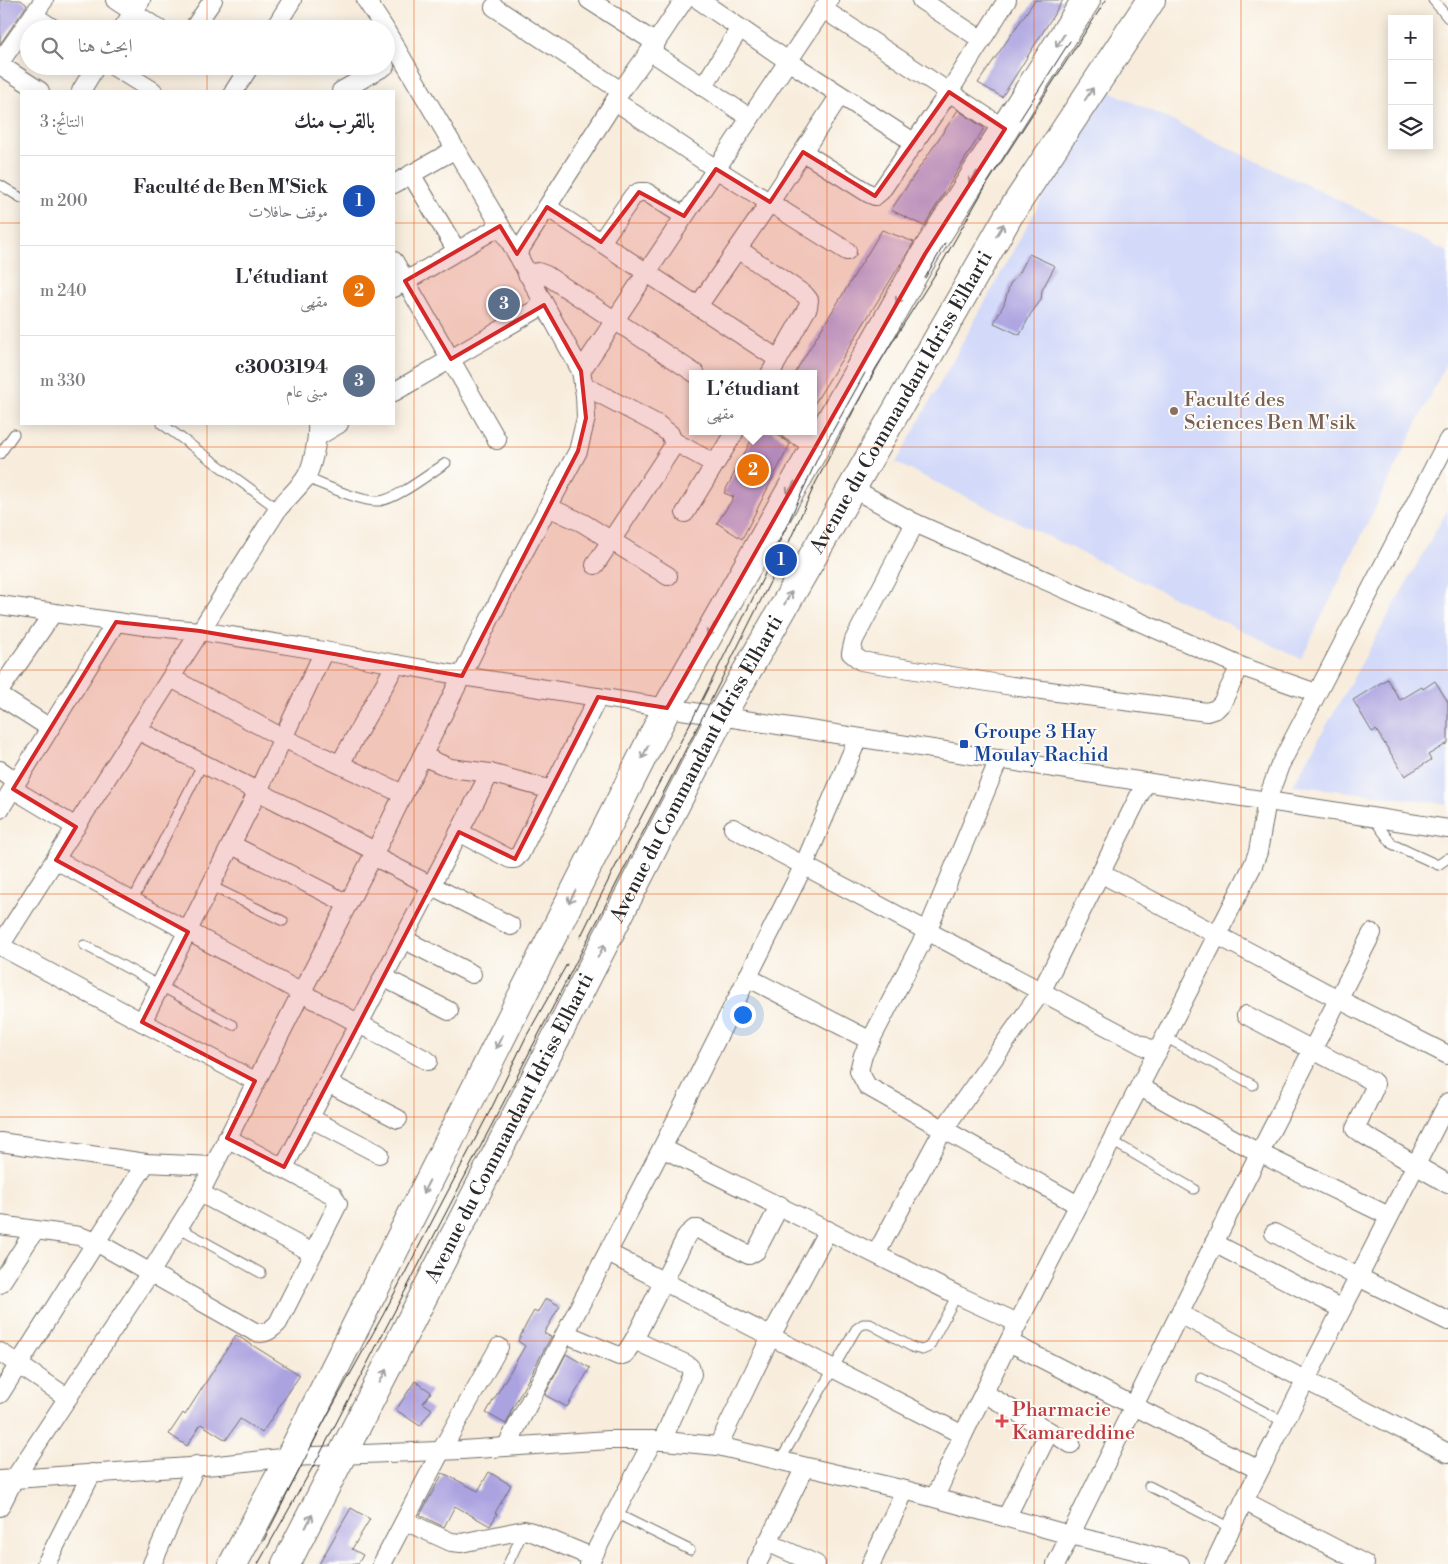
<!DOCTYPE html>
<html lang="ar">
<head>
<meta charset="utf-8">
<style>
	:root { --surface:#fff; --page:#f2f2f3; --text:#2b2b33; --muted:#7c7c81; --line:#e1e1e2; --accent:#7c3aed }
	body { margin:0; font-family:"Libre Bodoni",Amiri,serif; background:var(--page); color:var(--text); direction:rtl }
	.controls { position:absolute; right:15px; top:15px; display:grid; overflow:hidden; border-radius:0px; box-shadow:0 2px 12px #0003 }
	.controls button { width:45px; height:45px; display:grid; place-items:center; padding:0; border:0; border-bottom:1px solid var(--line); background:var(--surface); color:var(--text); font:25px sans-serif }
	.you { position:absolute; left:742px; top:1014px; width:18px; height:18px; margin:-12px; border:4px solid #fff; border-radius:50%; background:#1a73e8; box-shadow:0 0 0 8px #1a73e833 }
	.badge { display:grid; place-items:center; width:32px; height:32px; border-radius:50%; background:var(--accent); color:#fff; font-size:16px; font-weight:700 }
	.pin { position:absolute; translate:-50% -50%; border:2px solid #fff; box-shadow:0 1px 5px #0006 }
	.popup { position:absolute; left:689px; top:370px; width:128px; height:65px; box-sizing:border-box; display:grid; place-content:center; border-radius:0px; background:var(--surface); filter:drop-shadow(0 1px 4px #0005); font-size:16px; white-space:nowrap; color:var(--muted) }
	.popup b { font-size:19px; color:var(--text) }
	.popup::after { content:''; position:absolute; left:50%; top:100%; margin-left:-10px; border:10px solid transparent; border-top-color:var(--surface) }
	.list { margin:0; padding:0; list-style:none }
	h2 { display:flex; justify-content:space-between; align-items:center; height:65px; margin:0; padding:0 20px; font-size:21px }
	h2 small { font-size:16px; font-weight:400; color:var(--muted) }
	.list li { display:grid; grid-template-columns:32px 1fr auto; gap:15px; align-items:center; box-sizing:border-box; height:90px; padding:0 20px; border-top:1px solid var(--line) }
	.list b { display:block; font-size:19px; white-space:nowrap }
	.list p { margin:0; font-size:16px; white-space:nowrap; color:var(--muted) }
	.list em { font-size:16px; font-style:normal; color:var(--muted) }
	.icon { flex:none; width:28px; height:28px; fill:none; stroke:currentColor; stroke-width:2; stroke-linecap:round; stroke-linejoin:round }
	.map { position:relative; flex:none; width:1448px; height:1564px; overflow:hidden; direction:ltr }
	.search { position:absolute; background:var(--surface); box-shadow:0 2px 12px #0003; left:20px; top:20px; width:375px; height:55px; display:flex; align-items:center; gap:12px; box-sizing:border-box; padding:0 18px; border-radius:28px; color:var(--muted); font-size:19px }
	.panel { position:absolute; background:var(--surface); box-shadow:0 2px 12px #0003; left:20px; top:90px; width:375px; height:335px; border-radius:0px; direction:rtl }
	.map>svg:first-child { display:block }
	.built { fill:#d2d9f9 }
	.building { fill:#aba2e0 }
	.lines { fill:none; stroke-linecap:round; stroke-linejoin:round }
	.service-casing { stroke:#736f69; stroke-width:11 }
	.minor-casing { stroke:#736f69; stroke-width:20 }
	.primary-casing { stroke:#736f69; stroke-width:30 }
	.service { stroke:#fff; stroke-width:9 }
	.minor { stroke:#fff; stroke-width:18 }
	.primary { stroke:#fff; stroke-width:28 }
	.tram { stroke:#2b2b2b; stroke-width:1 }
	.oneway { stroke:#a0a0a0 }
	.marked { fill:#d62828; fill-opacity:0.2; stroke:#d62828; stroke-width:4; stroke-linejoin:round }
	.grid { fill:none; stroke:#e8590c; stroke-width:1; stroke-opacity:0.55 }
	.education-dot { fill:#8d6e63; stroke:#fdfcf7; stroke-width:2 }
	.transit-dot { fill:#1a4fb4; stroke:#fdfcf7; stroke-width:2 }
	.health-dot { fill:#e0444e; stroke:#fdfcf7; stroke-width:2 }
	.labels { text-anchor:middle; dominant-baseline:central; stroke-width:4; stroke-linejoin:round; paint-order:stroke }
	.education-label { font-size:20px; fill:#785e54; stroke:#fdfcf7; text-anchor:start }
	.street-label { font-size:20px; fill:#2b2b2b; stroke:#fdfcf7 }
	.transit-label { font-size:20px; fill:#164399; stroke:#fdfcf7; text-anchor:start }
	.health-label { font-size:20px; fill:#be3a42; stroke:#fdfcf7; text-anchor:start }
</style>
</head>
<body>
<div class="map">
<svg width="1448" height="1564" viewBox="0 0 1448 1564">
	<rect width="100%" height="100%" fill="#fdfcf7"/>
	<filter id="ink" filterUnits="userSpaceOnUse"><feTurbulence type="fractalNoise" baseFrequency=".02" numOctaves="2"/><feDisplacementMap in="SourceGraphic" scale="10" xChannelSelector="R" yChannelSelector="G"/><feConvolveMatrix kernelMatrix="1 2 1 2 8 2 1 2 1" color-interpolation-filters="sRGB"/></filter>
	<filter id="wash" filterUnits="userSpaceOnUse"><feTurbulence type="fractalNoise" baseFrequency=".0096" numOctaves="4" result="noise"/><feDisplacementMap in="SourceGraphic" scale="20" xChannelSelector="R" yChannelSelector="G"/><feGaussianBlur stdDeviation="1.12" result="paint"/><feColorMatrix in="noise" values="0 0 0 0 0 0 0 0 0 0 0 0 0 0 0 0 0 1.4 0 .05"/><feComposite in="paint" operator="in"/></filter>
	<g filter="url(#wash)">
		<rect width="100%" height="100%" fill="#f8eddd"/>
		<g class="built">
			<path d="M1103 88 1448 252V360L1301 659 896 463Z"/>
			<path d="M1448 509V804L1293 785Z"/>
		</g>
		<g id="blocks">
			<g class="building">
				<path d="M0 0H21L27 5 0 44Z"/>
				<path d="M1035 0H1063L1002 97 978 83Z"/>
				<path d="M958 110 984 128 924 226 891 210Z"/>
				<path d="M882 230 914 242 813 406V374H794Z"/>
				<path d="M1029 254 1055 266 1042 290 1041 300 1030 315 1020 335 994 323 1004 304 1010 284 1020 272Z"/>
				<path d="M756 431H772L790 444 742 539 717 523 734 497 724 493Z"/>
				<path d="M1387 679 1400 700 1422 687 1423 689 1435 681 1448 702V743L1428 755 1431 760 1405 776 1376 730 1372 732 1353 700Z"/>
				<path d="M546 1298 560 1306 544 1333 551 1337 510 1413 511 1414 506 1424 486 1413 525 1346 518 1341 527 1323 534 1311 537 1313Z"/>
				<path d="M236 1335 300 1375 262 1433 240 1419 226 1440 201 1424 187 1446 169 1434 183 1413 185 1415Z"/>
				<path d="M566 1354 590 1368 567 1407 545 1395Z"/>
				<path d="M415 1381 431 1392 423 1403 432 1409 420 1426 396 1410Z"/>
				<path d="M489 1472 511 1485 495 1513 497 1514 490 1526 455 1506 444 1527 420 1515 443 1473 478 1491Z"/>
				<path d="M351 1508 370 1519 352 1549 363 1555 358 1564H319Z"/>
			</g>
		</g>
	</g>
	<g filter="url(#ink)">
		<use href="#blocks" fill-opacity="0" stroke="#736f69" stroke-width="1"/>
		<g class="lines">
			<defs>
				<g id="service">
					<path d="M1433 0 1448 18"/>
					<path d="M0 185 21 198"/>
					<path d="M162 424 278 509"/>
					<path d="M0 454 14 434"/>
					<path d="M306 478C325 485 360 502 379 501 396 500 430 473 446 463"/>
					<path d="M1372 817 1392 844 1438 865 1448 858"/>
					<path d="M211 886 283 921"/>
					<path d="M132 902 203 763"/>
					<path d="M84 945 233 1025"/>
					<path d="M1165 1037 1253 1085"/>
					<path d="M1112 1141 1194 1189"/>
					<path d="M178 1227 261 1273"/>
					<path d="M1201 1378 1284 1422"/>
					<path d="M780 1461 856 1329 863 1324H870L914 1348 922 1350 929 1347 957 1295"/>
					<path d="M1149 1486 1231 1528"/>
					<path d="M615 1513 690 1550"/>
					<path d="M508 1564 524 1530"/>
				</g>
				<g id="minor">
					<path d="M115 0 159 29"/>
					<path d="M366 0 385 29"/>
					<path d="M589 0 656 43"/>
					<path d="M699 0 788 61 915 143"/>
					<path d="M921 0 982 40"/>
					<path d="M494 7 621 91"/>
					<path d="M823 9 1005 129"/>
					<path d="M33 15 54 29"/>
					<path d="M122 29 141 0"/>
					<path d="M193 29 213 0"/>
					<path d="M274 29 292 0"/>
					<path d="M650 51 750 118"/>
					<path d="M0 62 44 0"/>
					<path d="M0 65 40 91"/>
					<path d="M113 66 153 91"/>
					<path d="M703 87 740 28"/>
					<path d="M81 91 96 66"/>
					<path d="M234 91 250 66"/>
					<path d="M341 91 385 66"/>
					<path d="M615 101 716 169 847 251"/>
					<path d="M803 152 868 193 875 196 881 191 949 92 1007 0"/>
					<path d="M411 174 457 251"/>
					<path d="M394 184 454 150"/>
					<path d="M547 207 778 359"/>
					<path d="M601 242 633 196 639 192H646L684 216"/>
					<path d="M738 249 805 295 809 300 808 307 770 374"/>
					<path d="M517 254 621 91 650 51 684 0"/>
					<path d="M394 261 497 440"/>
					<path d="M527 274 538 272 546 275 696 374"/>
					<path d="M394 288 500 226"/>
					<path d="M698 306 770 202 840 95"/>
					<path d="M581 371 829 0"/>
					<path d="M583 385 657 424 670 434 673 441 672 448 595 565"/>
					<path d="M394 392 544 305"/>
					<path d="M790 431 815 446"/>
					<path d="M317 437 339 424"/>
					<path d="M673 441 715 464"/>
					<path d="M852 488 915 523 1240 666 1316 693"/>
					<path d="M548 507 583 523 668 576"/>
					<path d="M685 513 734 433"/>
					<path d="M915 523 854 640 851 653 861 661 1012 686 1207 712 1216 709 1222 703 1240 666"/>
					<path d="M0 605 144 626 200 631 324 651 462 676 1448 829"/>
					<path d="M171 678 283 738 403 794"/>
					<path d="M0 690 53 613"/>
					<path d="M0 696 50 728"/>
					<path d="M137 730 375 851"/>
					<path d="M422 756 450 768 490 773 552 790"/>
					<path d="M999 759 927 932 863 1055 859 1071 867 1086 1078 1205"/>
					<path d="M340 764 396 664"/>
					<path d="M0 770 17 782"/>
					<path d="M13 789 76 827"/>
					<path d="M0 809 116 622"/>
					<path d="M733 828 1157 1053"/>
					<path d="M459 832 510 859H515L520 854 598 697"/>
					<path d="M232 845 348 904"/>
					<path d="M373 856 511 926"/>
					<path d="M56 860 428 1061"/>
					<path d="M1100 873 1338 999 1448 1055"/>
					<path d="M403 939 472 974"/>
					<path d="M0 946 278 509C287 499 296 490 304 480 313 468 318 439 317 424"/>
					<path d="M0 946 142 1022 255 1081"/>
					<path d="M383 977 449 1011"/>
					<path d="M747 977 871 1041"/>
					<path d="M1246 1015 1372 1081 1375 1084 1374 1089 1355 1129 1359 1132 1448 1184"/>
					<path d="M142 1022 258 791 324 651"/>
					<path d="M328 1083 398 1119"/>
					<path d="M1140 1087 1259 1153 1389 1216"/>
					<path d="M310 1118 379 1154"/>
					<path d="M0 1142 146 1163 213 1166"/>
					<path d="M662 1148 957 1295 1018 1323"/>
					<path d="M284 1167 490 773"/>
					<path d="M200 1193 313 1253"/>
					<path d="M0 1225 79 1236 96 1242 255 1332C265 1335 271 1330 278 1323L338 1204 333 1195 227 1138"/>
					<path d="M1274 1233 1358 1277 1448 1321"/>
					<path d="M1214 1243 1342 1309"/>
					<path d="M608 1253 963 1435"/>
					<path d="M876 1254 943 1130 1041 992 1146 782"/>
					<path d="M0 1284 35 1230"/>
					<path d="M1180 1314 1305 1380 1448 1453"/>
					<path d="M566 1334 619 1356 625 1354 634 1340 687 1235 694 1229H698L749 1255 756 1251 780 1205"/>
					<path d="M634 1340 686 1364 690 1367 692 1374 662 1441"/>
					<path d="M1009 1342 1259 1470"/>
					<path d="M0 1352 68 1398"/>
					<path d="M984 1393 1071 1444"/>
					<path d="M0 1394 146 1163"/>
					<path d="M718 1446 771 1336 828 1230"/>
					<path d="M506 1447 662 1148 804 865 858 738"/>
					<path d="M0 1480 218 1465 290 1457 462 1450 609 1440H653L718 1446 905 1490 1070 1535 1134 1550 1180 1564"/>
					<path d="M935 1497 963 1435 1018 1323 1253 865 1258 852 1267 800 1280 765 1448 440"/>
					<path d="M1244 1501 1365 1564"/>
					<path d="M0 1507 14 1479 150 1273 200 1193 301 993 373 856 510 578 578 451 586 418 585 395 581 371 517 254 386 31"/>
					<path d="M1007 1516 1049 1432"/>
					<path d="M405 1521 451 1542 461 1543 524 1530 532 1532 592 1557"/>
					<path d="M767 1542 816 1564"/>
					<path d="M46 1564 92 1473"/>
					<path d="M152 1564 196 1465"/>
					<path d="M382 1564 441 1451 499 1347"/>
					<path d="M589 1564 653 1440"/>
					<path d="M757 1564 805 1467"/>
					<path d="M871 1564 905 1490"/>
					<path d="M1056 1564 1231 1209 1372 933"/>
					<path d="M1214 1564 1244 1501 1448 1102"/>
				</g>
				<g id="primary">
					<path d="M233 1564 290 1457 667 708 925 254 1086 0"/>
					<path id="s1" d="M286 1564 721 716 1009 215 1151 0"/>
				</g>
			</defs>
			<use href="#service" class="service-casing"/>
			<use href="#minor" class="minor-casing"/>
			<use href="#primary" class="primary-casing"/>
			<use href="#service" class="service"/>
			<use href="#minor" class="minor"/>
			<use href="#primary" class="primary"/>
			<g class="tram">
				<path d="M1019 121 1070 41"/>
				<path d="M925 278 945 243"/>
				<path d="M580 938 611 875 696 712 763 578 818 457 865 373"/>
				<path d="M263 1542 321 1427 383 1315 492 1107 527 1035 567 964"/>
				<path d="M258 1564 319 1456 511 1088 704 714 781 560 815 484 876 368 939 268 984 189 1106 0"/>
			</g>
		</g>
		<defs><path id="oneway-shaft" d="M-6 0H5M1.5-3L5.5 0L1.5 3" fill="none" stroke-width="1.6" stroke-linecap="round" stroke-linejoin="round" transform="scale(1.25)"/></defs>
		<g class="oneway">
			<use href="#oneway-shaft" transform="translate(1060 41) rotate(122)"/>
			<use href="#oneway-shaft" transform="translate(1089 94) rotate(-56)"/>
			<use href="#oneway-shaft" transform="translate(973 178) rotate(122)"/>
			<use href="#oneway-shaft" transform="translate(1000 230) rotate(-59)"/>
			<use href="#oneway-shaft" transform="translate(900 297) rotate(120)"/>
			<use href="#oneway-shaft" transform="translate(791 488) rotate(120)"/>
			<use href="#oneway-shaft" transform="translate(788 598) rotate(-60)"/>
			<use href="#oneway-shaft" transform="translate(711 630) rotate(119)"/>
			<use href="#oneway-shaft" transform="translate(645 752) rotate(117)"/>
			<use href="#oneway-shaft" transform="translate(572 897) rotate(117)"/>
			<use href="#oneway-shaft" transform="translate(601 951) rotate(-63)"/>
			<use href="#oneway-shaft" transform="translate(499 1042) rotate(117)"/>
			<use href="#oneway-shaft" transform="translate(426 1187) rotate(117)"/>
			<use href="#oneway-shaft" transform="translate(383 1376) rotate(-63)"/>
			<use href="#oneway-shaft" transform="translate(309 1521) rotate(-63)"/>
		</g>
	</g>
	<path class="marked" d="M949 92 1005 129 925 254 667 708 598 697 515 859 459 832 284 1167 227 1138 255 1081 142 1022 188 932 56 860 76 827 13 789 116 622 200 631 462 676 578 451 586 418 581 371 544 305 451 359 405 281 500 226 517 254 547 207 601 242 639 192 684 216 716 169 770 202 803 152 875 196Z"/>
	<path class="grid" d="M207 0V29M414 0V1564M621 0V1564M827 0V1564M1034 0V1564M1241 0V1564M207 66V91M0 223H21M394 223H1448M207 424V1564M0 447H1448M0 670H1448M0 894H1448M0 1117H1448M0 1341H1448"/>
	<circle class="education-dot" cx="1174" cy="411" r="5"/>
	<rect class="transit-dot" x="959" y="739" width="10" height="10" rx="2.5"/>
	<path class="health-dot" d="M999.5 1413.5h5v5h5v5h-5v5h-5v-5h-5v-5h5z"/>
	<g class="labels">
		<g class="education-label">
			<text x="1184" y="400">Faculté des<tspan x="1184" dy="23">Sciences Ben M'sik</tspan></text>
		</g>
		<g class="street-label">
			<text stroke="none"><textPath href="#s1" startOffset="1315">Avenue du Commandant Idriss Elharti</textPath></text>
			<text stroke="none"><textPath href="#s1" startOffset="895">Avenue du Commandant Idriss Elharti</textPath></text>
			<text stroke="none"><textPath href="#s1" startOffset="490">Avenue du Commandant Idriss Elharti</textPath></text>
		</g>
		<g class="transit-label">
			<text x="974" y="732">Groupe 3 Hay<tspan x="974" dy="23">Moulay Rachid</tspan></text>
		</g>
		<g class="health-label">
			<text x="1012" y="1410">Pharmacie<tspan x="1012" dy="23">Kamareddine</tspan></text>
		</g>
	</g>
</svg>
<div class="controls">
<button>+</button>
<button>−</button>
<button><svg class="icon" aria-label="layers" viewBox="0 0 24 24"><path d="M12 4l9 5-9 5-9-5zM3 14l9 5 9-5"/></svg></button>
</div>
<div class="you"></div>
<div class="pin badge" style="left:781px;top:560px;background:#1a4fb4">1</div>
<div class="pin badge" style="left:753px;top:470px;background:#e8710a">2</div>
<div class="popup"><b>L'étudiant</b>مقهى</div>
<div class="pin badge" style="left:504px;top:304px;background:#5c6f8a">3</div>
<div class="search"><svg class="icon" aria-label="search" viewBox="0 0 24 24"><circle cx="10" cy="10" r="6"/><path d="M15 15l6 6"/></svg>ابحث هنا</div>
<section class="panel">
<h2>بالقرب منك<small>النتائج: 3</small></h2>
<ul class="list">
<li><span class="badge" style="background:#1a4fb4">1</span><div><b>Faculté de Ben M'Sick</b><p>موقف حافلات</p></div><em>200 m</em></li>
<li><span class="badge" style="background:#e8710a">2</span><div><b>L'étudiant</b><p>مقهى</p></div><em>240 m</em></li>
<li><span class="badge" style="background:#5c6f8a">3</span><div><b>c3003194</b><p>مبنى عام</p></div><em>330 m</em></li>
</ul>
</section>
</div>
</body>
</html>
